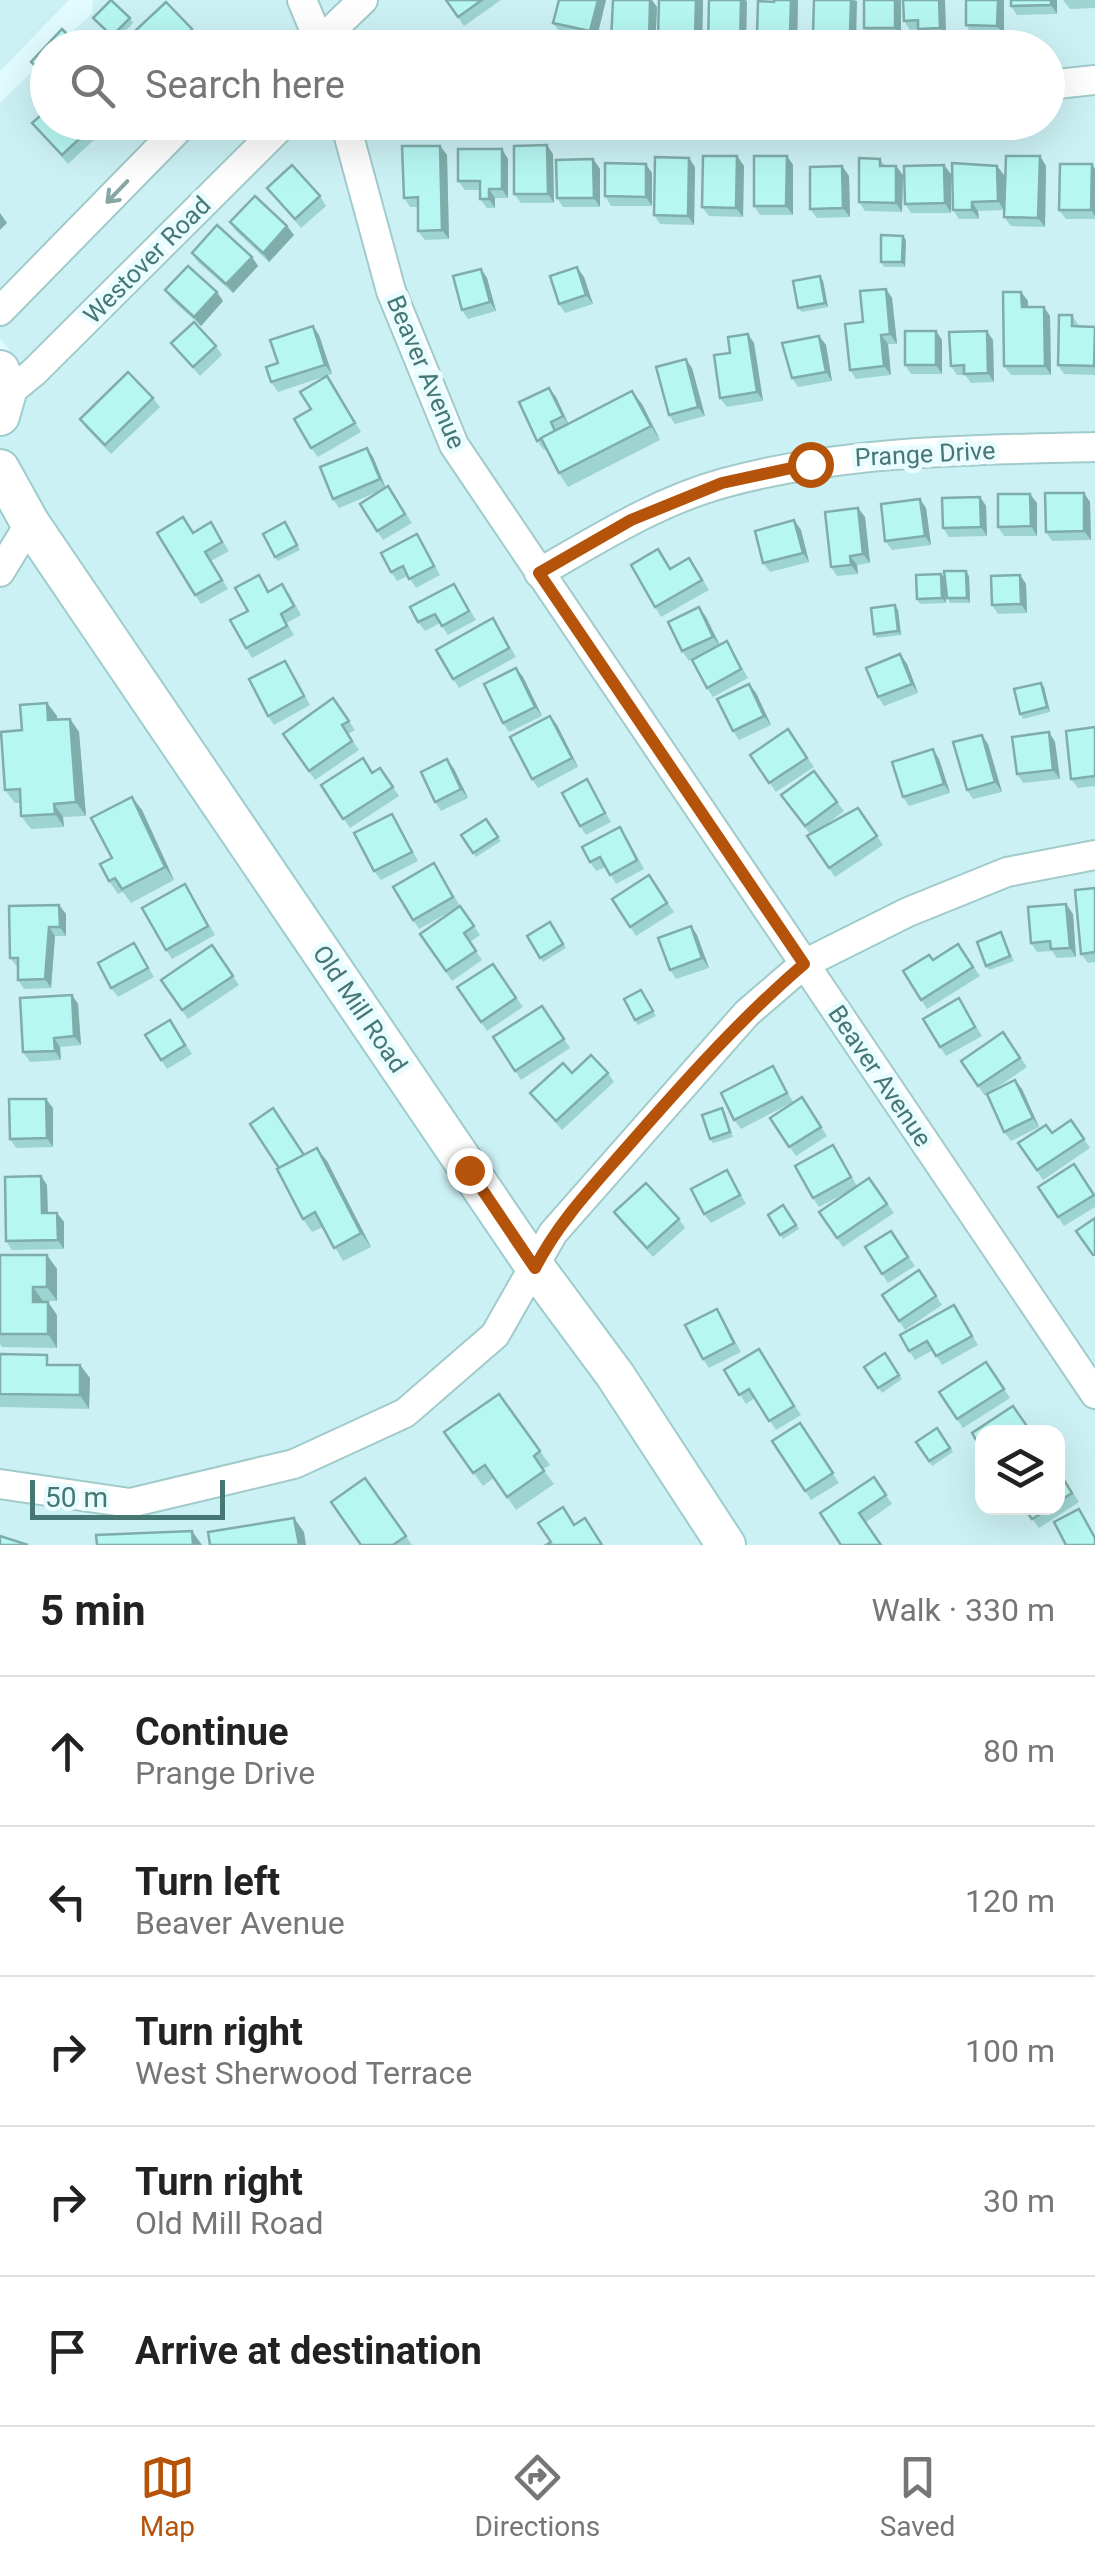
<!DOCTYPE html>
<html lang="en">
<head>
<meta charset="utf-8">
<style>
	:root { --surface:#fff; --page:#f2f2f2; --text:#222; --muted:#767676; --line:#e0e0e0; --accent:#b45309 }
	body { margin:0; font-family:Roboto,sans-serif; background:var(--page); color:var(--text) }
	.controls { position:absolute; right:30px; bottom:30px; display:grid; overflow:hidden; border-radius:20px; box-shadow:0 10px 40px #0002 }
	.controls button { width:90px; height:90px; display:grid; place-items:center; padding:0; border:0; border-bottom:2px solid var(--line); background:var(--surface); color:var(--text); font:50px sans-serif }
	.scale { position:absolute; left:30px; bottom:25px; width:195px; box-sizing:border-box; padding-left:10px; border:5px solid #457872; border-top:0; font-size:28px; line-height:35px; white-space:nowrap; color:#457872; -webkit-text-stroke:8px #e9fcff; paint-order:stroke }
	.stop { position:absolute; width:30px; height:30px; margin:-22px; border:8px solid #b45309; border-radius:50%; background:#fff }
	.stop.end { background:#b45309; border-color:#fff; box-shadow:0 2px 10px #0008 }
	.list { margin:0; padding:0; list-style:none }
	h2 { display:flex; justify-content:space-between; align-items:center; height:130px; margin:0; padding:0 40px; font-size:42px }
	h2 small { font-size:32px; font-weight:400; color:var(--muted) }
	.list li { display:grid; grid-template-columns:65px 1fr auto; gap:30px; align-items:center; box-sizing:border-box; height:150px; padding:0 40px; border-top:2px solid var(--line) }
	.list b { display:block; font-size:38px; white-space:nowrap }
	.list p { margin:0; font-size:32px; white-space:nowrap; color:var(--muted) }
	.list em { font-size:32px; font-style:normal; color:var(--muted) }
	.icon { flex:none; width:55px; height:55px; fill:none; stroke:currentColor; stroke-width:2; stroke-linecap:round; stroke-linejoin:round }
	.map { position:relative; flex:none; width:1095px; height:1545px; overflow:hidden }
	.search { position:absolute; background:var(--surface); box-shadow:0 10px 40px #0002; left:30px; right:30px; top:30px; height:110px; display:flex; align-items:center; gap:25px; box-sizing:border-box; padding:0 35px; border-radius:55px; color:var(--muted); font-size:38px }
	.sheet { height:880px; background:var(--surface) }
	nav { display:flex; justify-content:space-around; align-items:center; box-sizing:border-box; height:140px; border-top:2px solid var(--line); background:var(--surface); font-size:28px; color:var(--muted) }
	nav a { display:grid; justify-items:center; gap:5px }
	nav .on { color:var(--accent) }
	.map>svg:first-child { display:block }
	.residential { fill:#ccf1f4; fill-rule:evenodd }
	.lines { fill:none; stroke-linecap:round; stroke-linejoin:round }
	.minor-casing { stroke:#a1cbca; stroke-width:32 }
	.secondary-casing { stroke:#9ccdcc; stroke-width:42 }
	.minor { stroke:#fff; stroke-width:28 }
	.secondary { stroke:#fff; stroke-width:38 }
	.wall { fill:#9dd4d0 }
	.shaded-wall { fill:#7fada9 }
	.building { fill:#b6f7f2; stroke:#7fada9; stroke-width:2.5 }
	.oneway { stroke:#86a7a3 }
	.route { stroke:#b45309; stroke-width:12 }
	.labels { text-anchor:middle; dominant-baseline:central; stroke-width:10; stroke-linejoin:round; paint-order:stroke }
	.street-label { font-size:25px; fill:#457872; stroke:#e9fcff }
</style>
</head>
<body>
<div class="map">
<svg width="1095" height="1545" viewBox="0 0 1095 1545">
	<rect width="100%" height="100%" fill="#e1fbfe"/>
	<g class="residential">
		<path d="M0 0H69L0 71Z"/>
		<path d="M93 0H1095V1545H0V437L14 426 23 408 21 374 13 354 0 339V103L47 57 48 122H1048V48L57 47 92 13ZM982 1432H1058V1508H982Z"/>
	</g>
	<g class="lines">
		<defs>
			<g id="minor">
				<path d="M302 0 322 48"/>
				<path d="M299 48 314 47 363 0"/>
				<path d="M1048 85 1095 80"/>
				<path d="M345 122 391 291 454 445 1095 1394"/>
				<path d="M0 311 185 122"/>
				<path d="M6 395 34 372 285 122"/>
				<path d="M0 572 30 523"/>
				<path d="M539 573C598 539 658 501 724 483 844 450 971 450 1095 447"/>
				<path d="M0 1484 130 1503 294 1464 405 1413 495 1335 553 1233 747 1013 804 964 908 912 1007 872 1095 855"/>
			</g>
			<g id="secondary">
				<path d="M0 370 6 395 0 416"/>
				<path d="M0 469 30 523 535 1267 615 1375 726 1545"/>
			</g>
		</defs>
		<use href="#minor" class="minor-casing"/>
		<use href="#secondary" class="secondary-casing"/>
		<use href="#minor" class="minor"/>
		<use href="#secondary" class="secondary"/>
	</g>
	<g class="wall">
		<path d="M446 0H501L464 26Z"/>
		<path d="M606 0 596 41 560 32 553 23Z"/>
		<path d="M659 0H703L702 47 664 46 658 37Z"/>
		<path d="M774 0H798L797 44 764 43 757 34Z"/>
		<path d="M814 0H856V44L819 43 813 34Z"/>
		<path d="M864 0H901V37H871L864 28Z"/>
		<path d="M903 0H945L946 38H925L919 29 910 30 904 21Z"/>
		<path d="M966 0H1004V35L972 34 966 25Z"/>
		<path d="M1057 0V14L1017 15 1011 6Z"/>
		<path d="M1063 0H1095V8L1070 9Z"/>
		<path d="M657 7 655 48H615L611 42Z"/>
		<path d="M93 18H130L133 23 116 41Z"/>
		<path d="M192 29 198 38 188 48H150L136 30Z"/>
		<path d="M32 123 92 127 98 136 68 164Z"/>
		<path d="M440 146 447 155 449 239 425 240 418 231V207H410L404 198Z"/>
		<path d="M553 154 554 203H521L514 194Z"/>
		<path d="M737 156 744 166 743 217 709 216 702 207Z"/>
		<path d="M787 156 793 165V215H760L754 206Z"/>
		<path d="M1040 156 1046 166 1045 227 1011 226 1004 217Z"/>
		<path d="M508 159V198H495V208H487L480 199V190H465L458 181Z"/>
		<path d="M593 159 600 169V207H563L557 198Z"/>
		<path d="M880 159 885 166H896L903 175 902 212 865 211 859 202Z"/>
		<path d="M842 166 849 176 850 217 817 218 810 209Z"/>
		<path d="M997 166 1004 175V210L978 211 979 219H959L953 210Z"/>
		<path d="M695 167 694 225 660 224 654 215Z"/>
		<path d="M1095 169V219H1066L1059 210Z"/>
		<path d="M652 173V206H611L605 196Z"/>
		<path d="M951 174V213H911L905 204Z"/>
		<path d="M267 188 320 196 326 206 301 228Z"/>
		<path d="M230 222 287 226 294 235 269 262 236 231Z"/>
		<path d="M906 240 905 267H884L881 262Z"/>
		<path d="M192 253 252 257 258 266 233 293 198 262Z"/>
		<path d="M481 269 487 278 496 311 468 319 462 310Z"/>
		<path d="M820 276 823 281 828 307 802 312 798 308Z"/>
		<path d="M584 277 593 304 565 313 559 304Z"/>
		<path d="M886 289 892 298 897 344H888L891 375 856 379 850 370 863 322Z"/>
		<path d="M165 290 223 301 201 326 172 300Z"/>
		<path d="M1021 292 1028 301V307L1050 316 1051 375H1011L1004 366Z"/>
		<path d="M1072 315 1079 326 1095 327V375L1064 374 1058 365Z"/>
		<path d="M936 331 942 340V374H911L905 365Z"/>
		<path d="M319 335 332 374 278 392 271 382 278 363Z"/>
		<path d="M819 336 826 345 832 381 798 387 792 378Z"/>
		<path d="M993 340 994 382 971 383 965 375H957L951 366Z"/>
		<path d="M171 343 216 346 222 355 200 376Z"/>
		<path d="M754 343 763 401 727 407 720 398 730 353Z"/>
		<path d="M692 368 705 416 675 424 669 415Z"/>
		<path d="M327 376 361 432 318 457 311 448V409Z"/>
		<path d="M549 388 556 397 568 424 642 404 660 440 568 487 559 473 546 449 544 450 537 441Z"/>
		<path d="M153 398 160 407 111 454 86 428 80 419Z"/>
		<path d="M373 457 386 488 388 486 412 523 383 540 377 531 382 490 339 508 333 499Z"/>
		<path d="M1084 493 1090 502 1091 540 1052 541 1046 532Z"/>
		<path d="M1030 494 1037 503V536H1004L998 527Z"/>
		<path d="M980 497 986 506 987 536 949 537 943 528Z"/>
		<path d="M858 508 865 517 870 563 857 565 858 574 837 576 831 567Z"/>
		<path d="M926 508 931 545 892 550 885 541Z"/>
		<path d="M794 520 801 530 809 562 770 572 763 563Z"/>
		<path d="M211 522 229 551 211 561 228 589 201 604 195 595 194 533Z"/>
		<path d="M289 527 300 550 278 561 275 557Z"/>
		<path d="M423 543 440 575 416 588 408 576 397 581 391 572Z"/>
		<path d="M658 549 671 569 695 567 709 590 661 617 655 607Z"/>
		<path d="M259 575 269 591 289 593 301 615 287 623 294 635 252 658 246 648 248 611Z"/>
		<path d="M1020 575 1026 584 1027 613 998 614 992 605Z"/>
		<path d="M969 576 970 603H950L947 598 945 580 946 603 920 604 917 599 944 578Z"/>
		<path d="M454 584 476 620 448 635 440 623 425 631 418 622Z"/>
		<path d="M898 610 901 635 877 638 874 634Z"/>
		<path d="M706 617 720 645 733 651 748 678 713 697 707 688 706 652 689 661 682 651Z"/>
		<path d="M499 627 516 657 459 688 453 679Z"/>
		<path d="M900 654 907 664 918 693 884 706 878 697Z"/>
		<path d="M516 668 523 677 542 716 509 732 503 723Z"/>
		<path d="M291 670 310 705 274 725 268 716Z"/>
		<path d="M1041 683 1044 687 1050 712 1023 719 1020 714Z"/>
		<path d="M756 693 771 725 739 740 733 731Z"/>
		<path d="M333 698 355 730 348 734 359 750 315 780 283 734Z"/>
		<path d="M47 703 57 716V719H70L79 732 86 816 63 817 64 827 31 829 21 816V803H15L5 790 22 730Z"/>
		<path d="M557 725 578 767 538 788 532 779Z"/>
		<path d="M1095 727V786L1078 788 1071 779Z"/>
		<path d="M788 729 814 767 776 792 750 755Z"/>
		<path d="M1049 732 1055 742 1060 779 1023 783 1017 774Z"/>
		<path d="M988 744 1002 792 973 799 967 790Z"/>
		<path d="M447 759 454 769 468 798 441 811 435 802Z"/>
		<path d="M939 759 950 793 909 806 903 797Z"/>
		<path d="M380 768 399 796 350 828 321 785 373 773Z"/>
		<path d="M814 771 844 811 820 829 858 808 883 845 835 877 807 836 810 834 781 795Z"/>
		<path d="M587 779 611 822 586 835 580 826Z"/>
		<path d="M132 797 142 810 174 880 131 903 123 892 118 894 109 881 112 858Z"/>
		<path d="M392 814 418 861 381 880 374 871Z"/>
		<path d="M486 819 501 841 476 857 461 835Z"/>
		<path d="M626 836 644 869 616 884 606 867 596 871 590 862Z"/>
		<path d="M440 873 460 906 419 929 413 920Z"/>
		<path d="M649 875 674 912 636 936 612 899Z"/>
		<path d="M185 884 215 935 172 959 166 950Z"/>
		<path d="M1095 888V962L1088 963 1081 954Z"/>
		<path d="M1066 904 1073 914 1076 957 1057 958 1052 951 1037 952 1031 943Z"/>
		<path d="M59 905 66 914V936H55L51 988 24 989 18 980V968L10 958Z"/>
		<path d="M460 906 480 935 470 942 482 960 452 981 420 934Z"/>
		<path d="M550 922 566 948 543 962 527 936Z"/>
		<path d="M691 926 697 935 709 968 676 979 670 970Z"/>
		<path d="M1001 932 1014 961 989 970 986 966Z"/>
		<path d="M134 943 154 977 118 997 111 988Z"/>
		<path d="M958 944 980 976 927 1009 903 971 933 960Z"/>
		<path d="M212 945 239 985 188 1019 161 980Z"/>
		<path d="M493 964 523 1007 487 1031 457 987Z"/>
		<path d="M641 990 656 1016 638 1025 635 1020Z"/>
		<path d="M72 995 78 1004 81 1045 60 1047 61 1060 30 1062 23 1052Z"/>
		<path d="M542 1006 570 1048 521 1080 493 1037Z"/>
		<path d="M965 1008 982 1036 946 1056 940 1047Z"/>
		<path d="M170 1020 192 1054 167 1069 145 1035Z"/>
		<path d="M1003 1032 1027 1067 989 1093 1022 1089 1039 1127 1011 1141 1004 1132 987 1094 985 1096 961 1061Z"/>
		<path d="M773 1066 793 1102 741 1129 734 1120Z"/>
		<path d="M572 1073H608L614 1082 562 1130 530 1093Z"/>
		<path d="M802 1097 827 1136 796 1156 770 1118Z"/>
		<path d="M53 1108V1147L16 1148 10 1139Z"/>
		<path d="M722 1108 725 1112 733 1137 713 1143 710 1139Z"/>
		<path d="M1071 1120 1090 1148 1043 1180 1018 1143 1052 1133Z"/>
		<path d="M833 1145 857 1186 869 1178 894 1213 843 1247 819 1212 851 1190 819 1207 813 1198Z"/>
		<path d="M304 1155 327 1161 371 1247 343 1261 323 1227 312 1232 303 1219Z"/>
		<path d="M1074 1164 1095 1196V1207L1064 1226 1038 1187Z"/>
		<path d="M727 1170 746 1204 711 1223 704 1214Z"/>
		<path d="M41 1176 47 1185 48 1213H57L64 1222V1249L12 1250 6 1241Z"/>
		<path d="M783 1205 799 1229 783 1239 768 1215Z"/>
		<path d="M614 1212 679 1219 685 1228 653 1257 620 1221Z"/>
		<path d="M891 1231 915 1266 888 1283 865 1247Z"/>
		<path d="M0 1255H47L57 1269V1301H43V1302L57 1315V1348L2 1347 0 1344Z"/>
		<path d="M919 1270 942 1305 905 1330 882 1295Z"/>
		<path d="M954 1305 978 1345 942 1365 933 1350 915 1360 909 1351Z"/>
		<path d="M723 1318 741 1352 709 1368 703 1359Z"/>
		<path d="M759 1349 801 1415 776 1430 755 1398 746 1404 724 1370Z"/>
		<path d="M885 1353 902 1379 882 1393 864 1367Z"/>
		<path d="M0 1354 54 1365H80L90 1378 89 1409 0 1407Z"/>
		<path d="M986 1362 1010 1398 963 1428 939 1392Z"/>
		<path d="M499 1394 550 1465 543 1469 554 1484 516 1510 494 1478 483 1486 444 1432Z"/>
		<path d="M800 1423 839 1483 811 1500 772 1441Z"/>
		<path d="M937 1428 953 1452 932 1466 916 1442Z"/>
		<path d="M1058 1470 1079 1502 1039 1528 1024 1508H1058Z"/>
		<path d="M874 1477 892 1504 866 1522 841 1545Z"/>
		<path d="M365 1478 412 1545H361Z"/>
	</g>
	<g class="shaded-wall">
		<path d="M598 0H606L596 41 590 31Z"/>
		<path d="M650 0H652L657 7 655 48H652L649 43Z"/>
		<path d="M696 0H703L702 47 695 38Z"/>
		<path d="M741 0H746L747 2 746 48 740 46Z"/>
		<path d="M791 0H798L797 44 790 35Z"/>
		<path d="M851 0 857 1 856 44 850 34Z"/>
		<path d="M895 0H901V37L895 28Z"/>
		<path d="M939 0H945L946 38 940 28Z"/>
		<path d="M998 0H1004V35L997 26Z"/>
		<path d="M1051 0H1057V14L1051 5Z"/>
		<path d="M547 145 553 154 554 203 548 194Z"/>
		<path d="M440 146 447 155 449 239 442 230Z"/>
		<path d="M502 149 508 159V198L502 189Z"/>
		<path d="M737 156 744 166 743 217 736 208Z"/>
		<path d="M787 156 793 165V215L786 206Z"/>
		<path d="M1040 156 1046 166 1045 227 1038 218Z"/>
		<path d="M689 158 695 167 694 225 688 216Z"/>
		<path d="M593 159 600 169V207L594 198Z"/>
		<path d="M646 164 652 173V206L646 197Z"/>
		<path d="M1092 164 1095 169V216L1091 210Z"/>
		<path d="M944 165 951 174V213L945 203Z"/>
		<path d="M842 166 849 176 850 217 843 208Z"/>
		<path d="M896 166 903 175 902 212 896 203Z"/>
		<path d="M997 166 1004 175V210L998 201Z"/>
		<path d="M489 189 495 198V208L489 199Z"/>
		<path d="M972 202 978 211 979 219 972 210Z"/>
		<path d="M0 213 7 223 0 230Z"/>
		<path d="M287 226 294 235 269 262 263 253Z"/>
		<path d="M903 236 906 240 905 267 902 262Z"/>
		<path d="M252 257 258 266 233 293 226 284Z"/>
		<path d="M577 267 584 277 593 304 586 295Z"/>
		<path d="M481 269 487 278 496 311 490 302Z"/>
		<path d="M820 276 823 281 828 307 825 303Z"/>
		<path d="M886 289 892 298 897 344 890 334Z"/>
		<path d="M217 292 223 301 201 326 194 317Z"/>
		<path d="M1021 292 1028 301V316L1022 307Z"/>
		<path d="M1044 307 1050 316 1051 375 1045 366Z"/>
		<path d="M313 326 319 335 332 374 325 365Z"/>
		<path d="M936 331 942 340V374L936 365Z"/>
		<path d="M987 331 993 340 994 382 988 373Z"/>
		<path d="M748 334 754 343 763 401 757 392Z"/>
		<path d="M881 335 888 344 891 375 884 366Z"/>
		<path d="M819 336 826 345 832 381 826 372Z"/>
		<path d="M686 359 692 368 705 416 698 407Z"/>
		<path d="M549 388 556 397 569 425 563 416Z"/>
		<path d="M632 391 642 404 660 440 651 426Z"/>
		<path d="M367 448 373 457 386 489 380 479Z"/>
		<path d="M1084 493 1090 502 1091 540 1084 531Z"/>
		<path d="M1030 494 1037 503V536L1031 526Z"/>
		<path d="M980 497 986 506 987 536 981 527Z"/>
		<path d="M920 499 926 508 931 545 925 536Z"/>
		<path d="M858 508 865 517 870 563 863 554Z"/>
		<path d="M794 520 801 530 809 562 803 553Z"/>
		<path d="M850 556 857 565 858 574 851 565Z"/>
		<path d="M966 571 969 576 970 603 967 598Z"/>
		<path d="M941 574 945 578 946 603 942 598Z"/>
		<path d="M1020 575 1026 584 1027 613 1021 604Z"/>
		<path d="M895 605 898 610 901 635 898 631Z"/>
		<path d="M699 607 706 617 720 646 713 637Z"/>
		<path d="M900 654 907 664 918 693 912 684Z"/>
		<path d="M516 668 523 677 542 716 535 707Z"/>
		<path d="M1041 683 1044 687 1050 712 1047 707Z"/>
		<path d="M749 684 756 693 771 725 764 716Z"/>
		<path d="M47 703 57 716 58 733 48 720Z"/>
		<path d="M550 716 557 725 578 767 572 758Z"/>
		<path d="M70 719 79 732 86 816 76 802Z"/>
		<path d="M1049 732 1055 742 1060 779 1053 770Z"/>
		<path d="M982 735 988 744 1002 792 995 782Z"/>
		<path d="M933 749 939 759 950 793 944 784Z"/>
		<path d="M447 759 454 769 468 798 461 789Z"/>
		<path d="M132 797 142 810 174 880 165 867Z"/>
		<path d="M54 804 63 817 64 827 55 814Z"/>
		<path d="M1066 904 1073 914 1076 957 1070 948Z"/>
		<path d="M59 905 66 914V936L60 927Z"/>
		<path d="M691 926 697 935 709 968 702 958Z"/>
		<path d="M49 927 55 936 51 988 45 979Z"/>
		<path d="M72 995 78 1004 81 1045 74 1036Z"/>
		<path d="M54 1038 60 1047 61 1060 55 1051Z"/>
		<path d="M1015 1080 1022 1089 1039 1127 1033 1118Z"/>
		<path d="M46 1099 53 1108V1147L47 1138Z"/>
		<path d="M317 1148 327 1161 371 1247 361 1233Z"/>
		<path d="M41 1176 47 1185 48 1222 42 1213Z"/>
		<path d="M57 1213 64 1222V1249L58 1240Z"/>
		<path d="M47 1255 57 1269V1301L47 1287Z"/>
		<path d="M33 1287 43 1301V1315L33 1302Z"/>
		<path d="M48 1302 57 1315V1348L48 1334Z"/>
		<path d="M80 1365 90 1378 89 1409 80 1395Z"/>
		<path d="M294 1518 304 1532 306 1545H299Z"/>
		<path d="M192 1531 202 1545H193Z"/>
	</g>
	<g class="building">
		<path d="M111 0 130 18 112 36 93 18Z"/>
		<path d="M446 0H482L458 17Z"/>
		<path d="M559 0H598L590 31 553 23Z"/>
		<path d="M613 0H650L649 43 611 42Z"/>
		<path d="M659 0H696L695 38 658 37Z"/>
		<path d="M709 0H741L740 46 708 45Z"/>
		<path d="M774 0H791L790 35 757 34 758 1 774 2Z"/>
		<path d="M814 0H851L850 34H813Z"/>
		<rect x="864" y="0" width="31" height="28"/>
		<path d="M903 0H939L940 28 918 29V20L904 21Z"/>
		<path d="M966 0H998L997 26 966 25Z"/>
		<path d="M1011 0H1051V5L1011 6Z"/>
		<path d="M166 2 192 29 172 48H153L136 30Z"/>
		<path d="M62 29 79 46 78 48H48V77L31 62Z"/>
		<path d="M48 109V122H88L92 127 62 155 32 123Z"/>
		<path d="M547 145 548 194H514V146Z"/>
		<path d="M402 146H440L442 230 418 231V197L404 198Z"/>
		<path d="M458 149H502V189H489V199H480V181H458Z"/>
		<path d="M703 156H737L736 208 702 207Z"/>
		<path d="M754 156H787L786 206H754Z"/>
		<path d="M1006 156H1040L1038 218 1004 217Z"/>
		<path d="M655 157 689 158 688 216 654 215Z"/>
		<path d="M859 158 880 159V166H896V203L859 202Z"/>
		<path d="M593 159 594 198H557L556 160Z"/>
		<path d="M605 163 646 164V197L605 196Z"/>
		<path d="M952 163 997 166 998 201 972 202V210H953Z"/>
		<path d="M1060 164H1092L1091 210H1059Z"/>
		<path d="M292 165 320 196 295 219 267 188Z"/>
		<path d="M944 165 945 203 905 204 904 166Z"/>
		<path d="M842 166 843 208 810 209V167Z"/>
		<path d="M255 196 287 226 263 253 230 222Z"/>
		<path d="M217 225 252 257 226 284 192 253Z"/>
		<path d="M881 235 903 236 902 262H881Z"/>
		<path d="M188 266 217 292 194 317 165 290Z"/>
		<path d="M577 267 586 295 559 304 550 276Z"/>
		<path d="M481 269 490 302 462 310 453 276Z"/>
		<path d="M820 276 825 303 798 308 793 281Z"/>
		<path d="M886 289 890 334 881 335 884 366 850 370 845 324 863 322 860 291Z"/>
		<path d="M1003 292H1021L1022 307H1044L1045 366H1004Z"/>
		<path d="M1059 315H1072V326L1095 327 1094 366 1058 365Z"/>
		<path d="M194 322 216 346 193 367 171 343Z"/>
		<path d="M313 326 325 365 271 382 266 367 278 363 270 340Z"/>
		<rect x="905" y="331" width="31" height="34"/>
		<path d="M987 331 988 373 964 374V365L951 366 949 332Z"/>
		<path d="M748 334 757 392 720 398 714 355 730 353 728 337Z"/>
		<path d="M819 336 826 372 792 378 782 343Z"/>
		<path d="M686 359 698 407 669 415 656 367Z"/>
		<path d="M128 372 153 398 105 445 80 419Z"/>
		<path d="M327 376 355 423 311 448 294 419 311 409 300 392Z"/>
		<path d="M549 388 563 416 551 422 555 431 537 441 519 402Z"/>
		<path d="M632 391 651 426 559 473 541 438Z"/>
		<path d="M367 448 380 479 333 499 320 467Z"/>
		<path d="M388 486 405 514 377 531 360 504Z"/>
		<path d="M1045 493H1084V531L1046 532Z"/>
		<path d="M998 494H1030L1031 526 998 527Z"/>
		<path d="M980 497 981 527 943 528 942 498Z"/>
		<path d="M920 499 925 536 885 541 881 504Z"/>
		<path d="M858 508 863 554 850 556 851 565 831 567 825 512Z"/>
		<path d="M183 517 193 533 211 522 222 542 205 552 222 580 195 595 157 533Z"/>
		<path d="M794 520 803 553 763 563 755 531Z"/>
		<path d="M285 522 297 545 275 557 263 534Z"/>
		<path d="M417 534 434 566 409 579 403 566 391 572 381 553Z"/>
		<path d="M658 549 670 569 689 558 702 580 655 607 631 565Z"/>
		<path d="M944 571H966L967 598H947Z"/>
		<path d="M941 574 942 598 917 599 916 575Z"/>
		<path d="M259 575 268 592 282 584 294 606 281 614 287 626 246 648 230 620 248 611 235 588Z"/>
		<path d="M1020 575 1021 604 992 605 991 576Z"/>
		<path d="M454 584 469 611 442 626 435 614 418 622 410 607Z"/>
		<path d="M895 605 898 631 874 634 871 608Z"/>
		<path d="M699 607 713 637 682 651 668 622Z"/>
		<path d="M493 618 509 648 453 679 436 650Z"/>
		<path d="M727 641 741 669 707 688 692 660Z"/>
		<path d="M900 654 912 684 878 697 866 668Z"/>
		<path d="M285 661 304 696 268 716 249 679Z"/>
		<path d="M516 668 535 707 503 723 484 684Z"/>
		<path d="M1041 683 1047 707 1020 714 1014 689Z"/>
		<path d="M749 684 764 716 733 731 717 699Z"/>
		<path d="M333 698 349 721 342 725 352 741 309 771 283 734Z"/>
		<path d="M47 703 48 720 70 719 76 802 54 804 55 814 21 816 20 789 5 790 1 732 22 730 20 705Z"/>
		<path d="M550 716 572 758 532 779 510 737Z"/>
		<path d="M1095 727V776L1071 779 1066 731Z"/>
		<path d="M788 729 807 758 769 783 750 755Z"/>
		<path d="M1049 732 1053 770 1017 774 1012 737Z"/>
		<path d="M982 735 995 782 967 790 953 742Z"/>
		<path d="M933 749 944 784 903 797 892 762Z"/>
		<path d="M363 758 372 773 380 768 393 787 343 819 321 785Z"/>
		<path d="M447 759 461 789 435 802 421 772Z"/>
		<path d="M814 771 837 802 805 826 781 795Z"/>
		<path d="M587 779 605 813 580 826 562 793Z"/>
		<path d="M132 797 165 867 122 889 115 878 109 881 100 864 112 858 91 818Z"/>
		<path d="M858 808 877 836 829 868 807 836Z"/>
		<path d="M392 814 412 852 374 871 354 833Z"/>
		<path d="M486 819 498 837 473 853 461 835Z"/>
		<path d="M620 827 637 860 610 875 600 857 590 862 582 847Z"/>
		<path d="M434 863 453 897 413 920 393 887Z"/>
		<path d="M649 875 667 903 630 927 612 899Z"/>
		<path d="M185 884 208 926 166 950 142 908Z"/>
		<path d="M1095 888V952L1081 954 1075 890Z"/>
		<path d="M1066 904 1070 948 1051 949 1050 941 1031 943 1028 907Z"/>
		<path d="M59 905 60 927H49L45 979 18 980V958H10L9 906Z"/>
		<path d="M460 906 474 926 464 933 476 951 446 971 420 934Z"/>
		<path d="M550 922 563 944 540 958 527 936Z"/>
		<path d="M691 926 702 958 670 970 658 938Z"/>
		<path d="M1001 932 1010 956 986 966 977 942Z"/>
		<path d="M134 943 148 968 111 988 98 963Z"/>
		<path d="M958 944 973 967 921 1000 903 971 929 955 933 960Z"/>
		<path d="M212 945 233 976 182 1010 161 980Z"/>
		<path d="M493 964 516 998 481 1022 457 987Z"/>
		<path d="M641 990 653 1011 635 1020 624 999Z"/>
		<path d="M72 995 74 1036 54 1038 55 1051 23 1052 20 998Z"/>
		<path d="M959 998 975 1027 940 1047 923 1019Z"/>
		<path d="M542 1006 564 1039 515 1071 493 1037Z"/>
		<path d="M170 1020 185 1045 161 1060 145 1035Z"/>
		<path d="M1003 1032 1020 1058 978 1086 961 1061Z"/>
		<path d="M591 1055 608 1073 556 1121 530 1093 563 1063 572 1073Z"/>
		<path d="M773 1066 787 1093 734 1120 721 1093Z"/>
		<path d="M1015 1080 1033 1118 1004 1132 987 1094Z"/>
		<path d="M802 1097 821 1127 789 1147 770 1118Z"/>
		<path d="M9 1099H46L47 1138 10 1139Z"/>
		<path d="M273 1108 304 1155 279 1168 250 1124Z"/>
		<path d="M722 1108 730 1132 710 1139 702 1115Z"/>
		<path d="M1071 1120 1084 1139 1037 1170 1018 1143 1046 1125 1052 1133Z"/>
		<path d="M833 1145 851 1177 813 1198 795 1166Z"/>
		<path d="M317 1148 361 1233 334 1248 315 1212 303 1219 277 1169Z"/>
		<path d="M1074 1164 1094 1195 1058 1217 1038 1187Z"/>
		<path d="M727 1170 740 1195 704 1214 691 1189Z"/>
		<path d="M41 1176 42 1213H57L58 1240 6 1241 5 1177Z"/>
		<path d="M869 1178 887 1204 837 1238 819 1212Z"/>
		<path d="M646 1183 679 1219 647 1248 614 1212Z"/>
		<path d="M783 1205 796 1225 780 1235 768 1215Z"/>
		<path d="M1095 1218V1254L1093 1255 1076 1231Z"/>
		<path d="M891 1231 908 1257 882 1274 865 1247Z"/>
		<path d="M0 1255H47V1287H33V1302H48V1334H0Z"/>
		<path d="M919 1270 936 1296 899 1321 882 1295Z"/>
		<path d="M954 1305 972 1336 936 1356 927 1341 909 1351 900 1335Z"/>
		<path d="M717 1309 734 1343 703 1359 685 1325Z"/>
		<path d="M759 1349 794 1406 769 1421 749 1389 739 1395 724 1370Z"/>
		<path d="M885 1353 899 1375 878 1388 864 1367Z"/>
		<path d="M0 1354 47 1355V1365H80V1395L0 1394Z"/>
		<path d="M986 1362 1004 1389 957 1419 939 1392Z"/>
		<path d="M499 1394 540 1451 534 1456 544 1471 507 1497 485 1465 473 1473 444 1432Z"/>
		<path d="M1013 1406 1031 1432H982V1450L972 1433Z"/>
		<path d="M800 1423 833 1473 805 1491 772 1441Z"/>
		<path d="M937 1428 950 1448 929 1461 916 1442Z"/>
		<path d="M1058 1470 1072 1493 1058 1502Z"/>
		<path d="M874 1477 886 1495 859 1513 881 1545H841L820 1513Z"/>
		<path d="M365 1478 406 1536 393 1545H361L331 1502Z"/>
		<path d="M563 1507 574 1525 585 1518 602 1545H546L551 1542 538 1523Z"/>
		<path d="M1024 1508H1050L1032 1519Z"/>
		<path d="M1079 1509 1095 1538V1545H1066L1054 1522Z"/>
		<path d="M294 1518 299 1545H210L208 1532Z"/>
		<path d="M192 1531 193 1545H97L96 1535Z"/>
		<path d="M0 1536 28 1545H0Z"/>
	</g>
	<defs><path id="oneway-shaft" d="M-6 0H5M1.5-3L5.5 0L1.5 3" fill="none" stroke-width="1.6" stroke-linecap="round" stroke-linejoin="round" transform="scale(2.5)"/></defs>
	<use class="oneway" href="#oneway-shaft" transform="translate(117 192) rotate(134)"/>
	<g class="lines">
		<path class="route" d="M469 1170 535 1268C559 1221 594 1185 628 1146 684 1082 740 1019 804 964L539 573 631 520 722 483 810 464"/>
	</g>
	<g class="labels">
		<g class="street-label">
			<text transform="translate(147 260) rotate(-45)">Westover Road</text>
			<text transform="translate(426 372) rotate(67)">Beaver Avenue</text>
			<text transform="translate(925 454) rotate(-3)">Prange Drive</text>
			<text transform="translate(360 1009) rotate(56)">Old Mill Road</text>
			<text transform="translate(880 1076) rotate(56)">Beaver Avenue</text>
		</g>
	</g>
</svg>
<div class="controls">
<button><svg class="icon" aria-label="layers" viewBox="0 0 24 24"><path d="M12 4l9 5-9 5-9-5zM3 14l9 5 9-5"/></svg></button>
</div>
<div class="scale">50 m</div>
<div class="stop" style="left:810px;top:464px"></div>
<div class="stop end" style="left:469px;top:1170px"></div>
<div class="search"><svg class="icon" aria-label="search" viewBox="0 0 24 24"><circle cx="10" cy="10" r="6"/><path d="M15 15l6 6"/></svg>Search here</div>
</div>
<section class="sheet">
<h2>5 min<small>Walk · 330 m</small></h2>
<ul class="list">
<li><svg class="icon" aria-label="ahead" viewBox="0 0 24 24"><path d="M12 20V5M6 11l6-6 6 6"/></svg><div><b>Continue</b><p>Prange Drive</p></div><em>80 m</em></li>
<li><svg class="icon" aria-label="left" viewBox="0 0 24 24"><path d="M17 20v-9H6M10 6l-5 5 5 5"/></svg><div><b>Turn left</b><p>Beaver Avenue</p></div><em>120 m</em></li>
<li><svg class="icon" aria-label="right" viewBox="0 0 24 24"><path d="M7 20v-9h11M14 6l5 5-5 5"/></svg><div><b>Turn right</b><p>West Sherwood Terrace</p></div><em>100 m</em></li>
<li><svg class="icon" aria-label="right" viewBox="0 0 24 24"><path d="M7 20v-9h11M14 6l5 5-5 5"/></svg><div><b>Turn right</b><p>Old Mill Road</p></div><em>30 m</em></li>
<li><svg class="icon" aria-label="arrive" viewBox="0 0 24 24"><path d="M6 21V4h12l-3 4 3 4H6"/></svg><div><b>Arrive at destination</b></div></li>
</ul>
</section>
<nav>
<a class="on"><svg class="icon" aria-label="map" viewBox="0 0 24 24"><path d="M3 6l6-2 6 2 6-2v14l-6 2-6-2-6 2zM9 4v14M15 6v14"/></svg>Map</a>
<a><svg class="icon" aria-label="directions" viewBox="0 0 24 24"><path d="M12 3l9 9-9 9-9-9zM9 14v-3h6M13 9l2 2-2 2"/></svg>Directions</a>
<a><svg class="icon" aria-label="saved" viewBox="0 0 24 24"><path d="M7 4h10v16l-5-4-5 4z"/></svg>Saved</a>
</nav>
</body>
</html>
